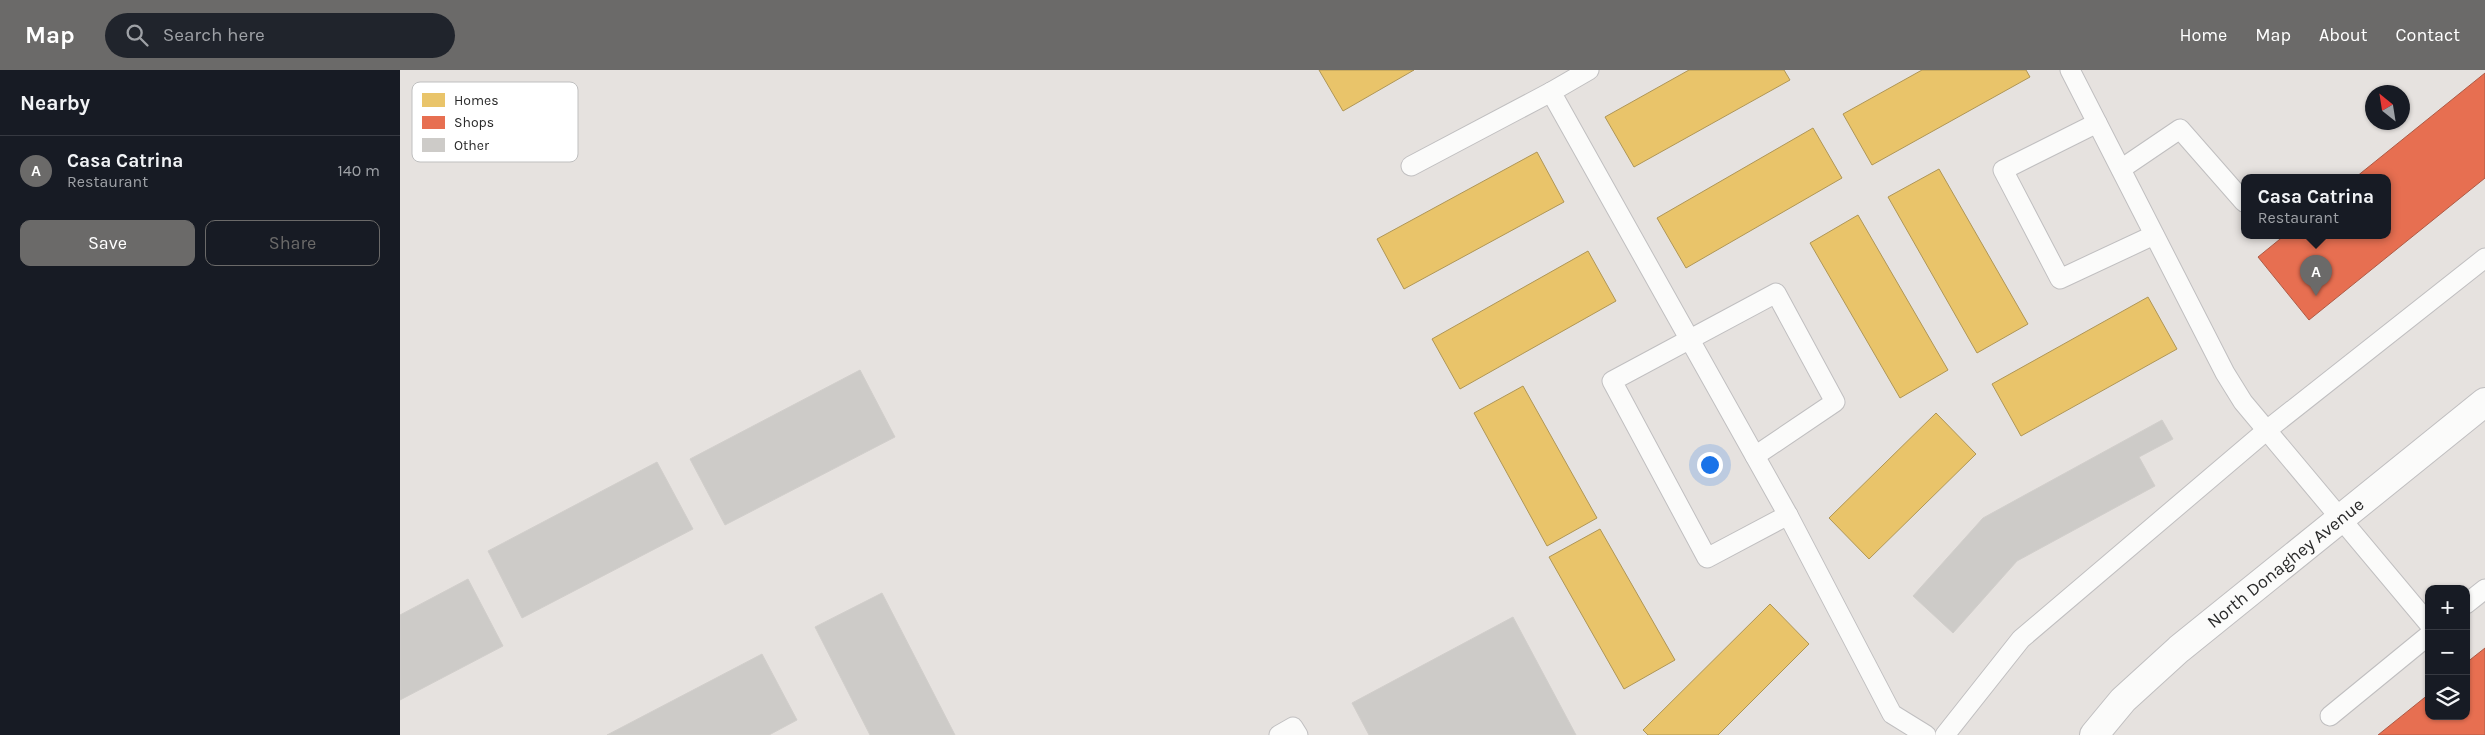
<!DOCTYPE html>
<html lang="en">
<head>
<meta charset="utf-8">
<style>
	:root { --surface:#171b24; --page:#20242c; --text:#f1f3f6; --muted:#9ea1a6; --line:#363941; --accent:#6b6a69 }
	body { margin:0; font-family:Karla,sans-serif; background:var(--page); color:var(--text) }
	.controls { position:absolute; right:15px; bottom:15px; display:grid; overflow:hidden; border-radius:10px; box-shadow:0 1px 4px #0004 }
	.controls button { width:45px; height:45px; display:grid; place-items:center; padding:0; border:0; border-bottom:1px solid var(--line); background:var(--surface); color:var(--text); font:25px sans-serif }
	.compass { position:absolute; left:1965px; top:15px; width:45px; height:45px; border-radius:50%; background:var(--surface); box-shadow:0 1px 4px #0004; rotate:330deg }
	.you { position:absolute; left:1309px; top:394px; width:18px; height:18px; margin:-12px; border:4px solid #fff; border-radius:50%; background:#1a73e8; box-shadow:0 0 0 8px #1a73e833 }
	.badge { display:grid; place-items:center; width:32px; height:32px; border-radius:50%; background:var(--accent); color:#fff; font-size:16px; font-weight:700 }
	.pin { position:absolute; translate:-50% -41px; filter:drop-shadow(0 1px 2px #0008) }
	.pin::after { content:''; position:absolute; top:26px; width:18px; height:15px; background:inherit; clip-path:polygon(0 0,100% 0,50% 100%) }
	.popup { position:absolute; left:1841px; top:104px; width:150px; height:65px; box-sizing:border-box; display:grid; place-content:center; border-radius:10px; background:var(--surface); filter:drop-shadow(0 1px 4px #0005); font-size:16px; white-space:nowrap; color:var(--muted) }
	.popup b { font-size:19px; color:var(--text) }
	.popup::after { content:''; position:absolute; left:50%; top:100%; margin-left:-10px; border:10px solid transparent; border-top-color:var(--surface) }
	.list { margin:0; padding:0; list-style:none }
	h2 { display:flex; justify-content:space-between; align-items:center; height:65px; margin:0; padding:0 20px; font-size:21px }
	h2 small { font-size:16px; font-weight:400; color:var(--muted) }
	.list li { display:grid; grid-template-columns:32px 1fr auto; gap:15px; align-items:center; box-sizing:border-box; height:70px; padding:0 20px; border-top:1px solid var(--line) }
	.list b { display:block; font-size:19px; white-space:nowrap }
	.list p { margin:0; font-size:16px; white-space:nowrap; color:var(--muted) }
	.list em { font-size:16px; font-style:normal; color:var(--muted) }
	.actions { display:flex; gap:10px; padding:15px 20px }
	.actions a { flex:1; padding:11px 0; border:1px solid var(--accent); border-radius:10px; text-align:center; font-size:18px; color:var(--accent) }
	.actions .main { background:var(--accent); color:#fff }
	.icon { flex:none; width:28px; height:28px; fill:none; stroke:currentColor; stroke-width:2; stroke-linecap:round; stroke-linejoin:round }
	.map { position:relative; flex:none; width:2085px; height:665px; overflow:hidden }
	header { display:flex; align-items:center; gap:30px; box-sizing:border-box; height:70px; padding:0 25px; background:var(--accent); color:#fff }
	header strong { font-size:24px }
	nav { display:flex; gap:28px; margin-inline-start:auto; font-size:18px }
	.search { width:350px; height:45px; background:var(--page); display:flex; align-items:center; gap:12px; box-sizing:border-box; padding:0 18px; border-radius:28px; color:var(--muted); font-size:19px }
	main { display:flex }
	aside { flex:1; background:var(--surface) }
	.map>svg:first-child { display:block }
	.homes { fill:#e9c46a; stroke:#af9656 }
	.shops { fill:#e76f51; stroke:#ae5a45 }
	.building { fill:#cdcbc8; stroke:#d1cecb }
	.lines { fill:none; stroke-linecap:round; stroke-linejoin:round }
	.service-casing { stroke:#c0bfc0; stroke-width:21 }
	.tertiary-casing { stroke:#c0bfc0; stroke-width:30 }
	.service { stroke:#fbfbfa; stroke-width:19 }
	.tertiary { stroke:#fbfbfa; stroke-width:28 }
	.labels { text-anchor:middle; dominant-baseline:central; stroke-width:5; stroke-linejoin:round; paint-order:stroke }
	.street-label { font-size:18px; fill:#292929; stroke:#fff }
	.key { fill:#fff; stroke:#bfbfbf; stroke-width:1 }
	.key-label { font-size:14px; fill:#292929 }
</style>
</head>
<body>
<header>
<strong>Map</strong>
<div class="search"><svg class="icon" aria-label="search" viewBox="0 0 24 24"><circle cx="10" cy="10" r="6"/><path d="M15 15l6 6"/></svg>Search here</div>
<nav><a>Home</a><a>Map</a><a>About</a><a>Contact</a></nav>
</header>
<main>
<aside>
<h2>Nearby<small></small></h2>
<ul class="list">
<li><span class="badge">A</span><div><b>Casa Catrina</b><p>Restaurant</p></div><em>140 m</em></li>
</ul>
<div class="actions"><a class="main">Save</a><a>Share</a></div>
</aside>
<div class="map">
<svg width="2085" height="665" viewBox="0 0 2085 665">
	<rect width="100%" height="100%" fill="#e6e2df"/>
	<g class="homes">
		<path d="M919 0H1014L943 41Z"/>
		<path d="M1289 0H1384L1390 10 1234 97 1205 47Z"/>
		<path d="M1522 0H1626L1630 7 1472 95 1443 44Z"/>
		<path d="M1413 58 1442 108 1286 198 1257 148Z"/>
		<path d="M1137 82 1164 132 1004 219 977 169Z"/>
		<path d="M1539 99 1628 254 1577 283 1488 127Z"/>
		<path d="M1458 145 1548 300 1500 328 1410 173Z"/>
		<path d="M1188 181 1216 231 1060 319 1032 269Z"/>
		<path d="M1748 227 1777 279 1621 366 1592 314Z"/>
		<path d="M1123 316 1197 448 1147 476 1074 343Z"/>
		<path d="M1536 343 1576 384 1469 489 1429 448Z"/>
		<path d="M1200 459 1275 590 1224 619 1149 487Z"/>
		<path d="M1370 534 1409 574 1318 665H1248L1243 660Z"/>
	</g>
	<g class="shops">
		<path d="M2085 3V108L1909 250 1858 187 1885 165H1987V107H1956Z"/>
		<path d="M2085 578V665H1978L2029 624V646H2066V593Z"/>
	</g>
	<g class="building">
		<path d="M460 300 495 367 325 455 290 389Z"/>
		<path d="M1762 350 1773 369 1739 387 1755 416 1617 491 1553 563 1513 526 1583 448Z"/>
		<path d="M257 392 293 459 122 548 88 481Z"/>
		<path d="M68 509 103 576 0 630V545Z"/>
		<path d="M482 523 555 665H470L415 557Z"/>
		<path d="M1113 547 1176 665H969L952 633Z"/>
		<path d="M362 584 397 650 369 665H207Z"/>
	</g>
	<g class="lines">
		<defs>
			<g id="service">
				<path d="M1189 0 1151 22 1388 445 1492 644 1526 665"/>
				<path d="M1670 0 1825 303 1843 332 2029 554"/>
				<path d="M1697 53 1603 100 1660 209 1754 165"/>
				<path d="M1011 96 1151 22"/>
				<path d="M1721 99 1780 59 1844 132"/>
				<path d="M1355 386 1435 332 1376 223 1212 311 1307 488 1388 445"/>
				<path d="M2066 534 2085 519"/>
				<path d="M1930 646 2029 565"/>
				<path d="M879 665 893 657 898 665"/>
				<path d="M1545 665 1621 569 1867 360 2085 188"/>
			</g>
			<g id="tertiary">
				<path id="s1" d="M1694 665 1723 630 1779 579 2085 332"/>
			</g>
		</defs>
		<use href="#service" class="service-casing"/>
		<use href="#tertiary" class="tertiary-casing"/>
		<use href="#service" class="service"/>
		<use href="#tertiary" class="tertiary"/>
	</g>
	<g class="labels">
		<g class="street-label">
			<text stroke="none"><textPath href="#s1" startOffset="258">North Donaghey Avenue</textPath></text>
		</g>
	</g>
	<rect x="12" y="12" width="166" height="80" rx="8" class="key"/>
	<rect x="22" y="23" width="23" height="14" fill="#e9c46a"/>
	<rect x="22" y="46" width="23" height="13" fill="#e76f51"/>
	<rect x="22" y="68" width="23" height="14" fill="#cdcbc8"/>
	<g class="key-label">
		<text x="54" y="35">Homes</text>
		<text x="54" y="57">Shops</text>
		<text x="54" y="80">Other</text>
	</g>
</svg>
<div class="controls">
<button>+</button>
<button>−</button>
<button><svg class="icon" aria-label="layers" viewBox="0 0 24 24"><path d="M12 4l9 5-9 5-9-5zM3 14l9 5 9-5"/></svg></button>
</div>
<svg class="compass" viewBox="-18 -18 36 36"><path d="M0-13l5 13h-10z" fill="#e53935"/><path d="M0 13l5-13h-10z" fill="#9ea1a6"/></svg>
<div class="you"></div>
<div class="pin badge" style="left:1916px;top:226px">A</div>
<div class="popup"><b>Casa Catrina</b>Restaurant</div>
</div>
</main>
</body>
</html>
